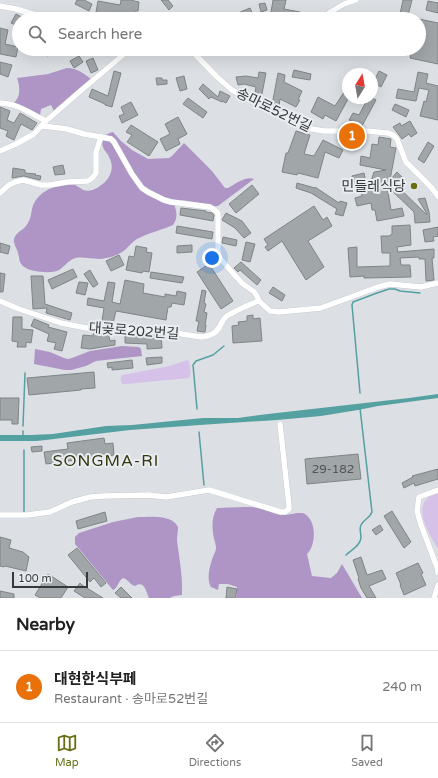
<!DOCTYPE html>
<html lang="en">
<head>
<meta charset="utf-8">
<style>
	:root { --surface:#fff; --page:#f2f2f2; --text:#222; --muted:#767676; --line:#e0e0e0; --accent:#686e12 }
	body { margin:0; font-family:"Varela Round","Noto Sans KR",sans-serif; background:var(--page); color:var(--text) }
	.compass { position:absolute; left:342px; top:68px; width:36px; height:36px; border-radius:50%; background:var(--surface); box-shadow:0 4px 16px #0002; rotate:11deg }
	.scale { position:absolute; left:12px; bottom:10px; width:76px; box-sizing:border-box; padding-left:4px; border:2px solid #37383a; border-top:0; font-size:11px; line-height:14px; white-space:nowrap; color:#37383a; -webkit-text-stroke:3px #e9edf1; paint-order:stroke }
	.you { position:absolute; left:212px; top:258px; width:14px; height:14px; margin:-10px; border:3px solid #fff; border-radius:50%; background:#1a73e8; box-shadow:0 0 0 6px #1a73e833 }
	.badge { display:grid; place-items:center; width:26px; height:26px; border-radius:50%; background:var(--accent); color:#fff; font-size:13px; font-weight:700 }
	.pin { position:absolute; translate:-50% -50%; border:2px solid #fff; box-shadow:0 1px 4px #0006 }
	.list { margin:0; padding:0; list-style:none }
	h2 { display:flex; justify-content:space-between; align-items:center; height:52px; margin:0; padding:0 16px; font-size:17px }
	h2 small { font-size:13px; font-weight:400; color:var(--muted) }
	.list li { display:grid; grid-template-columns:26px 1fr auto; gap:12px; align-items:center; box-sizing:border-box; height:72px; padding:0 16px; border-top:1px solid var(--line) }
	.list b { display:block; font-size:15px; white-space:nowrap }
	.list p { margin:0; font-size:13px; white-space:nowrap; color:var(--muted) }
	.list em { font-size:13px; font-style:normal; color:var(--muted) }
	.icon { flex:none; width:22px; height:22px; fill:none; stroke:currentColor; stroke-width:2; stroke-linecap:round; stroke-linejoin:round }
	.map { position:relative; flex:none; width:438px; height:598px; overflow:hidden }
	.search { position:absolute; background:var(--surface); box-shadow:0 4px 16px #0002; left:12px; right:12px; top:12px; height:44px; display:flex; align-items:center; gap:10px; box-sizing:border-box; padding:0 14px; border-radius:22px; color:var(--muted); font-size:15px }
	.sheet { height:124px; background:var(--surface) }
	nav { display:flex; justify-content:space-around; align-items:center; box-sizing:border-box; height:56px; border-top:1px solid var(--line); background:var(--surface); font-size:11px; color:var(--muted) }
	nav a { display:grid; justify-items:center; gap:2px }
	nav .on { color:var(--accent) }
	.map>svg:first-child { display:block }
	.green { fill:#d6c1e9 }
	.forest { fill:#ae95c6 }
	.water { fill:#55a0a1 }
	.lines { fill:none; stroke-linecap:round; stroke-linejoin:round }
	.stream { stroke:#55a0a1; stroke-width:1.5 }
	.building { fill:#a1a6a8; stroke:#7f8486 }
	.street-casing { stroke:#b5b9bd; stroke-width:6 }
	.street { stroke:#fff; stroke-width:5.5 }
	.poi-dot { fill:#686e12; stroke:#e9edf1; stroke-width:1.5 }
	.labels { text-anchor:middle; dominant-baseline:central; stroke-width:4; stroke-linejoin:round; paint-order:stroke }
	.number-label { font-size:12px; fill:#525456 }
	.street-label { font-size:14px; fill:#37383a; stroke:#e9edf1 }
	.poi-label { font-size:14px; fill:#37383a; stroke:#e9edf1; text-anchor:end }
	.quarter-label { font-size:16px; letter-spacing:1px; fill:#33360d; stroke:#e9edf1 }
</style>
</head>
<body>
<div class="map">
<svg width="438" height="598" viewBox="0 0 438 598">
	<rect width="100%" height="100%" fill="#dce0e4"/>
	<g class="green">
		<path d="M187 360 189 361C190 366 192 375 189 378L126 384H123C120 382 120 377 122 375L170 366Z"/>
		<path d="M438 492V549C428 531 408 503 438 492Z"/>
	</g>
	<g class="forest">
		<path d="M67 68C77 68 83 73 91 79L54 111 51 105 41 109 40 116 14 103C21 96 20 87 17 78L25 77 48 74Z"/>
		<path d="M113 132 121 141 132 150 148 159 169 158 172 156 184 143 212 171 225 188H228C236 184 245 176 254 179L218 206H214C204 204 182 198 173 201 176 210 179 216 173 225 162 230 148 233 137 239 132 242 129 246 125 250 120 254 113 257 106 258 96 261 81 255 73 259 68 261 64 267 59 270 52 274 33 272 26 268 24 267 21 265 20 262 19 259 19 256 18 253 17 248 13 244 14 239 16 232 22 231 26 226 30 221 31 215 32 209 34 199 43 191 52 188 58 185 67 183 73 184 76 185 80 188 83 190 92 193 99 187 105 182 112 175 114 166 109 157 108 153 104 151 103 147 100 139 106 133 113 132Z"/>
		<path d="M122 346 139 347 141 349 142 356 96 361 86 366 71 370H65L34 364 35 349 50 352 64 358 68 359 72 358 90 351Z"/>
		<path d="M244 507C250 507 256 507 262 509 269 511 276 515 283 515 289 515 301 511 305 514 317 522 316 545 307 554L312 576 331 578 337 573 342 564 362 598H236L237 587 228 584H219L218 590 211 587C206 579 210 565 213 557 214 554 216 551 216 548 216 545 215 542 214 539 212 528 211 518 217 508Z"/>
		<path d="M138 517C149 517 165 515 174 522 176 524 177 525 178 527 178 531 177 536 177 540 179 558 183 576 182 595L174 596 170 598H149C146 591 144 580 135 586 130 585 128 579 123 578 118 581 118 588 113 590L75 544V537L79 533 113 522Z"/>
	</g>
	<path class="water" d="M438 394V398L378 406 358 410 321 416 277 420 214 424 130 430 37 441H0V435H31L53 434 106 426 132 425 203 418H238L268 414 409 398Z"/>
	<g class="lines">
		<g class="stream">
			<path d="M360 393 352 305 353 302 377 293 389 289H395L400 291 420 293"/>
			<path d="M197 409 193 365 196 361 213 355 224 346"/>
			<path d="M23 426 25 373"/>
			<path d="M199 432 204 485"/>
			<path d="M23 437V431"/>
			<path d="M24 450V512"/>
			<path d="M346 555C351 550 360 546 361 538 361 533 359 529 361 525 364 519 370 518 372 512L360 408"/>
		</g>
	</g>
	<g class="building">
		<path d="M77 0H84L92 4 89 11 75 4Z"/>
		<path d="M121 0H130L139 2 138 11H135L133 19H102L95 18 98 1 120 5Z"/>
		<path d="M161 0H168L173 6 169 10Z"/>
		<path d="M273 0H286L284 9 300 12 298 19 283 17V19H270Z"/>
		<path d="M403 0H412L407 19H399Z"/>
		<path d="M428 1 438 3V13L426 10Z"/>
		<path d="M265 3 267 10 261 12 259 4Z"/>
		<path d="M250 8 253 15 244 19H240L238 13Z"/>
		<rect x="192" y="13" width="11" height="6"/>
		<path d="M16 14 25 19H19V23L18 26 11 23Z"/>
		<path d="M419 19 438 23V64L410 58 412 49H419Z"/>
		<path d="M0 28 8 30 5 44 18 47 16 57 0 54Z"/>
		<path d="M44 49H63L47 56Z"/>
		<path d="M79 56 83 62 74 68 70 61Z"/>
		<path d="M93 58 98 70 91 73 86 61Z"/>
		<path d="M0 62 12 65 8 77 0 74Z"/>
		<path d="M294 70 311 74 310 80 292 77Z"/>
		<path d="M114 71 121 73 112 107 105 105V104L89 97 92 89 108 96Z"/>
		<path d="M379 71 387 75 381 87 373 83Z"/>
		<path d="M259 72 266 73 261 99 254 97 256 87 244 84 238 85 236 77 246 76 258 78Z"/>
		<path d="M418 72 428 74 426 83 438 86V120L420 116 424 101 426 102 429 90 419 88 416 101 396 98 398 89 414 92Z"/>
		<path d="M278 73 285 75 284 82 302 91 298 100H300L296 107 280 99 279 106 272 105Z"/>
		<path d="M184 76 187 89 180 91 176 78Z"/>
		<path d="M156 78H162V80H167V84L157 85Z"/>
		<path d="M203 84 218 97 220 91 230 96 226 103 222 101V102L211 97 209 99 199 89Z"/>
		<path d="M348 86V99L336 121 325 115 323 119 311 112 318 97 335 106Z"/>
		<path d="M188 98 207 112 203 118 183 104Z"/>
		<path d="M358 98H372L376 100 362 126 349 120 353 113 359 115 366 102Z"/>
		<path d="M131 102 138 115 122 123 119 116 124 114 121 107Z"/>
		<path d="M395 104 409 110 406 117 392 110Z"/>
		<path d="M0 107 10 111 7 120 14 123 20 113 37 123 32 130 21 124 14 140 6 136 8 131 0 128Z"/>
		<path d="M178 117 187 134 178 139 180 144 166 151 160 139 170 134 165 124Z"/>
		<path d="M410 121 417 133 411 137 409 134 402 139 393 127 400 123 401 126Z"/>
		<path d="M131 125 158 142 149 156 127 142 132 135 126 132Z"/>
		<path d="M296 131 310 135 304 154 314 156 323 140 343 150 339 158 325 152 318 178 298 173 297 175 282 172 286 153H288Z"/>
		<path d="M379 137 391 139 390 147 396 148 390 180 397 172 403 178 396 185 426 214H427L418 199 425 198 429 212 430 222 415 223 414 212 387 186 391 210 402 208 404 216 377 221 375 210H372L371 203 357 206 355 198 362 196 359 183 353 184 352 176 364 173 368 191 374 172 386 170 360 165 361 156 370 158 372 144 378 145Z"/>
		<path d="M428 142 434 146 424 163 418 159Z"/>
		<path d="M63 165 65 174 55 175 53 167Z"/>
		<path d="M13 168 25 170V173L36 174 35 175 41 176 40 180 24 176 12 178Z"/>
		<path d="M297 183 315 188V187L339 203 340 201 347 203 343 216 335 214 337 209 311 193 296 188Z"/>
		<path d="M252 185 259 194 236 213 229 204Z"/>
		<path d="M314 206 323 220 327 217 332 226 308 241 324 267 306 280 282 241 268 251 265 247 268 245 264 239Z"/>
		<path d="M181 208 206 211V212L212 213 214 215 213 221 180 215Z"/>
		<path d="M226 213 242 221 251 233 244 238 235 228 222 220Z"/>
		<path d="M410 225 411 245 397 247 398 252 434 249V258H432L434 280 426 281 425 259H419V257L400 258 401 265H410L411 277 364 278V276L350 277 348 248 357 247V267L390 266V253H382L381 236H389L392 234V226Z"/>
		<path d="M177 226 213 232 212 239 176 233Z"/>
		<path d="M438 227V236L433 237 434 241 425 242 423 230Z"/>
		<path d="M223 237 237 240 236 246 222 243Z"/>
		<path d="M246 242 255 244 250 262 242 260Z"/>
		<path d="M0 243 10 246 8 254 0 252Z"/>
		<path d="M192 245V252L177 253V246Z"/>
		<path d="M136 246 147 248 146 252 152 253 149 272 143 271 142 273 126 270 129 256 134 257Z"/>
		<path d="M119 255 124 265 111 271 106 261Z"/>
		<path d="M241 262 261 280 257 285 240 270 238 272 234 268Z"/>
		<path d="M209 264 233 301 221 309 197 272Z"/>
		<path d="M73 269 77 277 52 289 48 280Z"/>
		<path d="M90 270 98 284 94 287H93L84 274Z"/>
		<path d="M151 272 184 277 182 283 150 278Z"/>
		<path d="M0 273 5 274 3 292H0Z"/>
		<path d="M31 276H43L45 304 72 313 70 320 46 313 47 308 33 309Z"/>
		<path d="M125 280 144 284 143 293 165 297V294L176 296 177 291 186 293 184 305 172 303 171 307H168L166 320 116 311 113 323 102 321 104 308 87 305 88 298 104 301 108 282 115 283 112 302 120 304Z"/>
		<path d="M79 282 88 283 85 295 76 293Z"/>
		<path d="M273 287 285 295 282 301 269 293Z"/>
		<path d="M202 290 206 291 204 303 206 304 204 312 207 313 205 325H206L205 332H204L197 331 199 321H196Z"/>
		<path d="M253 315V319L260 318 262 341 233 343 232 326 239 325 238 322 247 321V316Z"/>
		<path d="M13 317H22V329L33 330 31 343 26 342V347H17L18 342 12 341Z"/>
		<path d="M34 319 49 325 48 327 67 332 62 351 54 349 56 343 47 341 49 334 31 326Z"/>
		<path d="M105 332H108L110 341 115 340V345L90 349 81 348 83 335 93 336V334Z"/>
		<path d="M161 335 162 348 147 349V344L125 343V336H143Z"/>
		<path d="M162 357V363L147 365 146 358Z"/>
		<path d="M132 360 133 368 112 370V367L108 368 107 363Z"/>
		<path d="M94 372 95 388 81 389V390L29 395 27 378Z"/>
		<path d="M0 398H19L18 424H12V420H0Z"/>
		<path d="M104 438 105 444 113 443 114 455 46 464 44 452 68 449 67 443Z"/>
		<path d="M42 446V451L32 452 31 447Z"/>
		<path d="M358 454 361 479 307 484 305 459Z"/>
		<path d="M438 469V479L415 486 414 483 404 488 402 483 413 477 412 476Z"/>
		<path d="M392 511 411 542 404 548 384 516Z"/>
		<path d="M105 512 107 521 78 529 76 521Z"/>
		<path d="M380 525 383 530 376 535 372 530Z"/>
		<path d="M0 537 11 540 9 548 23 552 29 557 26 571 5 566 4 567 0 566Z"/>
		<path d="M77 548 106 583 101 587 94 578 90 582 68 555Z"/>
		<path d="M361 557 367 575 382 570 386 579 369 586 376 598H367L361 588 358 579 359 578 353 560Z"/>
		<path d="M418 563 423 573 421 574 426 585 404 595 400 585H401L396 573Z"/>
		<path d="M48 574 68 587 61 598H40L35 595Z"/>
		<path d="M80 583 82 585 103 598H85L74 591Z"/>
		<path d="M121 587 132 598H121L115 593Z"/>
		<path d="M227 587 237 589 235 598H226Z"/>
		<path d="M0 591 14 594V598H0Z"/>
	</g>
	<g class="lines">
		<defs>
			<g id="street">
				<path d="M0 6 16 9 49 19"/>
				<path d="M311 19 327 14 344 4 356 0"/>
				<path d="M190 49 217 77 232 90 252 101 312 129 324 131H367L388 133 393 135 397 139 406 162 431 187 438 196"/>
				<path d="M0 103C17 103 31 114 46 121"/>
				<path d="M101 137 111 139 114 142 132 174 142 188 148 192 164 200 171 202 210 207 216 211 218 213V253L220 258C227 266 234 275 242 283 251 291 255 289 259 301"/>
				<path d="M0 151 16 144 34 134 46 121 77 94 130 49"/>
				<path d="M0 193 9 185 15 182 23 180 41 185H50L67 182 88 181 91 179 94 176 96 173V152L101 137 84 134 67 129 43 126"/>
				<path d="M0 301 19 309 61 323 76 326 87 328H119L157 330 201 337C209 336 216 334 220 326 222 322 223 319 227 316 237 310 248 305 259 301L270 311 279 312 321 308 378 287 390 284 421 287 438 283"/>
				<path d="M438 490 419 497 417 511 421 525 437 567 438 573"/>
				<path d="M0 515H27L50 512 72 502 90 497 104 496 149 495 166 497 209 490 281 512H285L289 509V506L280 424"/>
				<path d="M434 598 438 585"/>
			</g>
		</defs>
		<use href="#street" class="street-casing"/>
		<use href="#street" class="street"/>
	</g>
	<circle class="poi-dot" cx="414" cy="186" r="4"/>
	<g class="labels">
		<g class="number-label">
			<text x="333" y="469">29-182</text>
		</g>
		<g class="street-label">
			<text transform="translate(274 110) rotate(26)">송마로52번길</text>
			<text transform="translate(134 331) rotate(4)">대곶로202번길</text>
		</g>
		<g class="poi-label">
			<text x="406" y="186">민들레식당</text>
		</g>
		<g class="quarter-label">
			<text x="106" y="461">SONGMA-RI</text>
		</g>
	</g>
</svg>
<svg class="compass" viewBox="-18 -18 36 36"><path d="M0-13l5 13h-10z" fill="#e53935"/><path d="M0 13l5-13h-10z" fill="#767676"/></svg>
<div class="scale">100 m</div>
<div class="you"></div>
<div class="pin badge" style="left:352px;top:136px;background:#e8710a">1</div>
<div class="search"><svg class="icon" aria-label="search" viewBox="0 0 24 24"><circle cx="10" cy="10" r="6"/><path d="M15 15l6 6"/></svg>Search here</div>
</div>
<section class="sheet">
<h2>Nearby<small></small></h2>
<ul class="list">
<li><span class="badge" style="background:#e8710a">1</span><div><b>대현한식부페</b><p>Restaurant · 송마로52번길</p></div><em>240 m</em></li>
</ul>
</section>
<nav>
<a class="on"><svg class="icon" aria-label="map" viewBox="0 0 24 24"><path d="M3 6l6-2 6 2 6-2v14l-6 2-6-2-6 2zM9 4v14M15 6v14"/></svg>Map</a>
<a><svg class="icon" aria-label="directions" viewBox="0 0 24 24"><path d="M12 3l9 9-9 9-9-9zM9 14v-3h6M13 9l2 2-2 2"/></svg>Directions</a>
<a><svg class="icon" aria-label="saved" viewBox="0 0 24 24"><path d="M7 4h10v16l-5-4-5 4z"/></svg>Saved</a>
</nav>
</body>
</html>
